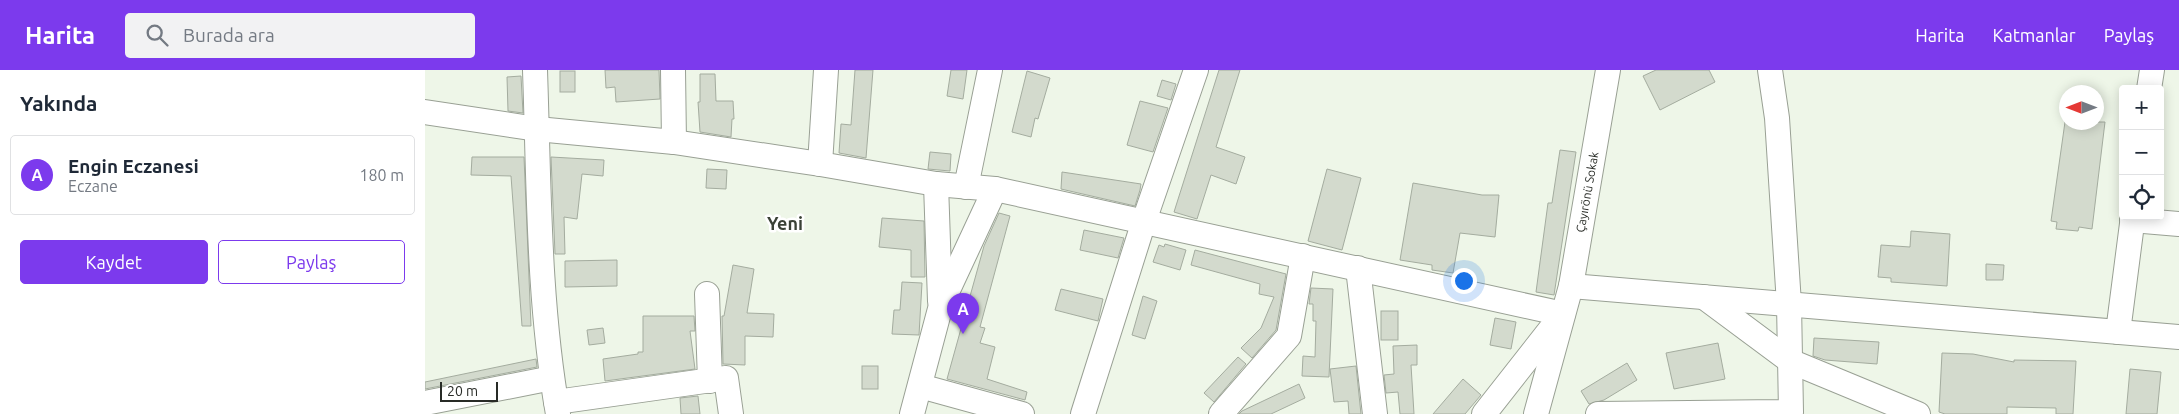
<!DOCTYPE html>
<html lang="tr">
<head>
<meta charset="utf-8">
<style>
	:root { --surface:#fff; --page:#f2f2f3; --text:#1f2937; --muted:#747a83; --line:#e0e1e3; --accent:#7c3aed }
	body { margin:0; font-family:Ubuntu,sans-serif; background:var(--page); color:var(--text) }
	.controls { position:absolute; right:15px; top:15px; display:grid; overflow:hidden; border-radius:5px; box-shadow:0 2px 12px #0003 }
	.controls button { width:45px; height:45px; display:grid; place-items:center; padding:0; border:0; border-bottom:1px solid var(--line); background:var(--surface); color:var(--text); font:25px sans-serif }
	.compass { position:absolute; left:1634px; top:15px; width:45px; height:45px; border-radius:50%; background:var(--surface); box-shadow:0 2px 12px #0003; rotate:270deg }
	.scale { position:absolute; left:15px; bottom:12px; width:58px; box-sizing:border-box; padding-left:5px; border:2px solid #282b26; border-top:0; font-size:14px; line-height:18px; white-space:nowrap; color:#282b26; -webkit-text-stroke:4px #fff; paint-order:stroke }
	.you { position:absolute; left:1038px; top:210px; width:18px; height:18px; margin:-12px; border:4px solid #fff; border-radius:50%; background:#1a73e8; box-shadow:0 0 0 8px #1a73e833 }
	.badge { display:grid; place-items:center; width:32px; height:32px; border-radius:50%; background:var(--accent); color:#fff; font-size:16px; font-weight:700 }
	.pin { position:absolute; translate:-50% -41px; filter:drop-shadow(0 1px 2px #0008) }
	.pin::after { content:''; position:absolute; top:26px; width:18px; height:15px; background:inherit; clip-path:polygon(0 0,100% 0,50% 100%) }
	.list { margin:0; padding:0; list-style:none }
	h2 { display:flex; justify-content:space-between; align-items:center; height:65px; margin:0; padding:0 20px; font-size:21px }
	h2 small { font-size:16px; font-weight:400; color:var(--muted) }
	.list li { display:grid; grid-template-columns:32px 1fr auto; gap:15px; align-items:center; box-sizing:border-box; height:80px; margin:0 10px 10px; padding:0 10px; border:1px solid var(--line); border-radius:5px }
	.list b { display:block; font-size:19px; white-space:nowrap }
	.list p { margin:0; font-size:16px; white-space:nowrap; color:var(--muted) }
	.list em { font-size:16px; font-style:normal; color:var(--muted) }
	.actions { display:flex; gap:10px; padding:15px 20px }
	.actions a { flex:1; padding:11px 0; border:1px solid var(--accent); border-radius:5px; text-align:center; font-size:18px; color:var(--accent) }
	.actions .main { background:var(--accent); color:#fff }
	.icon { flex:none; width:28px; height:28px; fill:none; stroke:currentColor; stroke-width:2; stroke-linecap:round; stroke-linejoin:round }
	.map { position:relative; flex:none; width:1754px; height:344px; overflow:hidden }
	header { display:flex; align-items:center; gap:30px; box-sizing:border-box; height:70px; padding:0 25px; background:var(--accent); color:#fff }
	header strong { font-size:24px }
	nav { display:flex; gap:28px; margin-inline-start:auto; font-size:18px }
	.search { width:350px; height:45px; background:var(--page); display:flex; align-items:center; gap:12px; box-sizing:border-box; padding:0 18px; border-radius:5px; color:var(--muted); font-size:19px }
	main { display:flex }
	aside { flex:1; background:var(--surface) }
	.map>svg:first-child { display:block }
	.building { fill:#d3dacd; stroke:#a4ac9f }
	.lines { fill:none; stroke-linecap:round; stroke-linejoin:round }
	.minor-casing { stroke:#99a094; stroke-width:26 }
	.minor { stroke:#fff; stroke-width:24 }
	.labels { text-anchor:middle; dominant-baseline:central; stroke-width:5; stroke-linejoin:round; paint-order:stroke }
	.street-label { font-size:12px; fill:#282b26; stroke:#fff }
	.district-label { font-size:18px; font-weight:bold; fill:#3a4136; stroke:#fff }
</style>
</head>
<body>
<header>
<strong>Harita</strong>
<div class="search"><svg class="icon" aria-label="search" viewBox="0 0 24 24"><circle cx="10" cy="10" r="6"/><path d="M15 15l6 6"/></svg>Burada ara</div>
<nav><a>Harita</a><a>Katmanlar</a><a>Paylaş</a></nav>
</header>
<main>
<aside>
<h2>Yakında<small></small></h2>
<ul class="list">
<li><span class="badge">A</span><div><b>Engin Eczanesi</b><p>Eczane</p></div><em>180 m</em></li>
</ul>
<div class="actions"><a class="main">Kaydet</a><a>Paylaş</a></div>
</aside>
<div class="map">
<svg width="1754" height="344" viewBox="0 0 1754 344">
	<rect width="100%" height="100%" fill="#eef6e8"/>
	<g class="building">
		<path d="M180 0H234L235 29 191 32 190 17 181 18Z"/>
		<path d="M430 0H448L441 88 414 83 416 54 426 55Z"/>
		<path d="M526 0H542L538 29 522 26Z"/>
		<path d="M794 0H815L791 77 820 87 811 114 786 105 772 149 749 142Z"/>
		<path d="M1231 0H1284L1290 12 1235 40 1218 6Z"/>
		<rect x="135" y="1" width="15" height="21"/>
		<path d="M602 1 625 8 613 49 610 48 606 67 587 62Z"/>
		<path d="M275 4H290L291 31H308L309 49H307L306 67 275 62 273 32H275Z"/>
		<path d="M96 6 98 43 83 41 82 7Z"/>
		<path d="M737 10 751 14 746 30 732 26Z"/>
		<path d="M715 31 743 38 728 82 702 75Z"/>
		<path d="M1640 52H1680L1667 159 1654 157 1653 161 1631 159 1632 152 1626 151Z"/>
		<path d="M1135 80 1151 82 1129 225 1111 222 1123 133H1127Z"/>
		<path d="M505 82 526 84 525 101 503 99Z"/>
		<path d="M47 87H99L106 256H97L86 106 46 105Z"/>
		<path d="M126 87 179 90 178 106 157 104 152 149 139 147 140 184H130Z"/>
		<path d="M282 99 302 100 301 119 281 118Z"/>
		<path d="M902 99 936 108 917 180 883 171Z"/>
		<path d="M637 102 716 114 715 120 710 136 636 119Z"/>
		<path d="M988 113 1057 125H1074L1070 167 1035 163 1028 203 1007 200V195L975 190Z"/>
		<path d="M574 143 585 146 555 257 560 258 555 273 570 277 562 309 602 322 600 330 522 309 559 176Z"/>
		<path d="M457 148 499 151 500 207H486V180L454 177Z"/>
		<path d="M659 160 699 168 693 188 655 180Z"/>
		<path d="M1486 161 1525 164 1522 216 1466 212V208L1453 207 1456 175 1485 177Z"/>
		<path d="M740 174 761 180 755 200 728 192 734 175 739 177Z"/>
		<path d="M770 180 861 204 851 260 827 288 816 278 836 258 849 227 834 224 835 214 766 195Z"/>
		<path d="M192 190V216L140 217V191Z"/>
		<path d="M1561 194 1579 195 1578 210H1561Z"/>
		<path d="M308 195 329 199 322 243 349 244 348 267 320 266V295L298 294 297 246H299Z"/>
		<path d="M477 212 497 213 494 265 467 264 469 240H475Z"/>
		<path d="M886 218 908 219 904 307 877 306 878 286 890 287 891 251H888V234H884Z"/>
		<path d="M636 219 678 229 673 251 630 240Z"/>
		<path d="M718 226 732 231 720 269 707 265Z"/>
		<rect x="956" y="241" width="17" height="29"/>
		<path d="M218 246H269L270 261H265L270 299 180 311 178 289 213 284V282H218Z"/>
		<path d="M1070 248 1091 252 1086 279 1065 275Z"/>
		<path d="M178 258 180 273 164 275 162 260Z"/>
		<path d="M1389 268 1454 272 1452 294 1400 290 1388 286Z"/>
		<path d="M1293 273 1300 309 1249 319 1241 283Z"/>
		<path d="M992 275V295H986L989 344H975L973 322 961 323 959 305 969 304 968 276Z"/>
		<path d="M1517 283 1548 284 1589 292V290L1651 291 1648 344H1631V338L1582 337V344H1520L1514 342Z"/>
		<path d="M813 287 821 294 789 332 779 323Z"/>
		<path d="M111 289 112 297 0 319V312Z"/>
		<path d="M1202 293 1212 310 1179 330 1164 334 1156 321Z"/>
		<rect x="437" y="296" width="16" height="23"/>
		<path d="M931 296 936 344H924L923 331 909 332 905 299Z"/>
		<path d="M1705 299 1736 302 1732 344H1701Z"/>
		<path d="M1038 309 1056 325 1040 344H1008Z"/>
		<path d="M874 314 880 328 846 344H814L817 341Z"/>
		<path d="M273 326 275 344H256L255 328Z"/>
	</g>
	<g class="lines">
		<defs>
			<g id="minor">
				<path d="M110 0C114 115 113 231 133 344"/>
				<path d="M248 0 249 72"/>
				<path d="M1724 19 1727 0"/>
				<path d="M0 42 112 59 249 72 395 94 511 114 570 119 1138 244"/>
				<path d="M395 94 401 0"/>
				<path d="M511 114 515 231"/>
				<path d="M541 117 565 0"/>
				<path d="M1707 150 1754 154"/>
				<path d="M933 198 950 344"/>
				<path d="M1146 216 1754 267"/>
				<path d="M282 224 285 311"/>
				<path d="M1279 227 1365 291 1493 344"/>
				<path d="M1693 262 1708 146"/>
				<path d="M495 316 597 344"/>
				<path d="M131 332 301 308 306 344"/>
				<path d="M0 333 127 308"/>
				<path d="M487 344 516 235 570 119"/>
				<path d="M658 344 719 151 771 0"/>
				<path d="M796 344 864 266 878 186"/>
				<path d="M1059 344 1132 251"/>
				<path d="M1111 344 1146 216 1183 0"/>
				<path d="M1173 344 1366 342 1364 234 1352 48 1345 0"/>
			</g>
		</defs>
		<use href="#minor" class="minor-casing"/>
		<use href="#minor" class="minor"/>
	</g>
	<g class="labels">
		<g class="street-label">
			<text transform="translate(1162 122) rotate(-80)">Çayırönü Sokak</text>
		</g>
		<g class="district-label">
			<text x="360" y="153">Yeni</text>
		</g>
	</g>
</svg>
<div class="controls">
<button>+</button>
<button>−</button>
<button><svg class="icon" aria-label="locate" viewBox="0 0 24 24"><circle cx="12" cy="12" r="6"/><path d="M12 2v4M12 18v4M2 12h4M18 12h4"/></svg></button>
</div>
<svg class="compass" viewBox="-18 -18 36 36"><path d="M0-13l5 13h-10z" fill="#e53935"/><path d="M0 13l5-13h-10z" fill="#747a83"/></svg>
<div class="scale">20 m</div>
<div class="you"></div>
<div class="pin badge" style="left:538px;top:264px">A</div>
</div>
</main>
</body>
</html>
